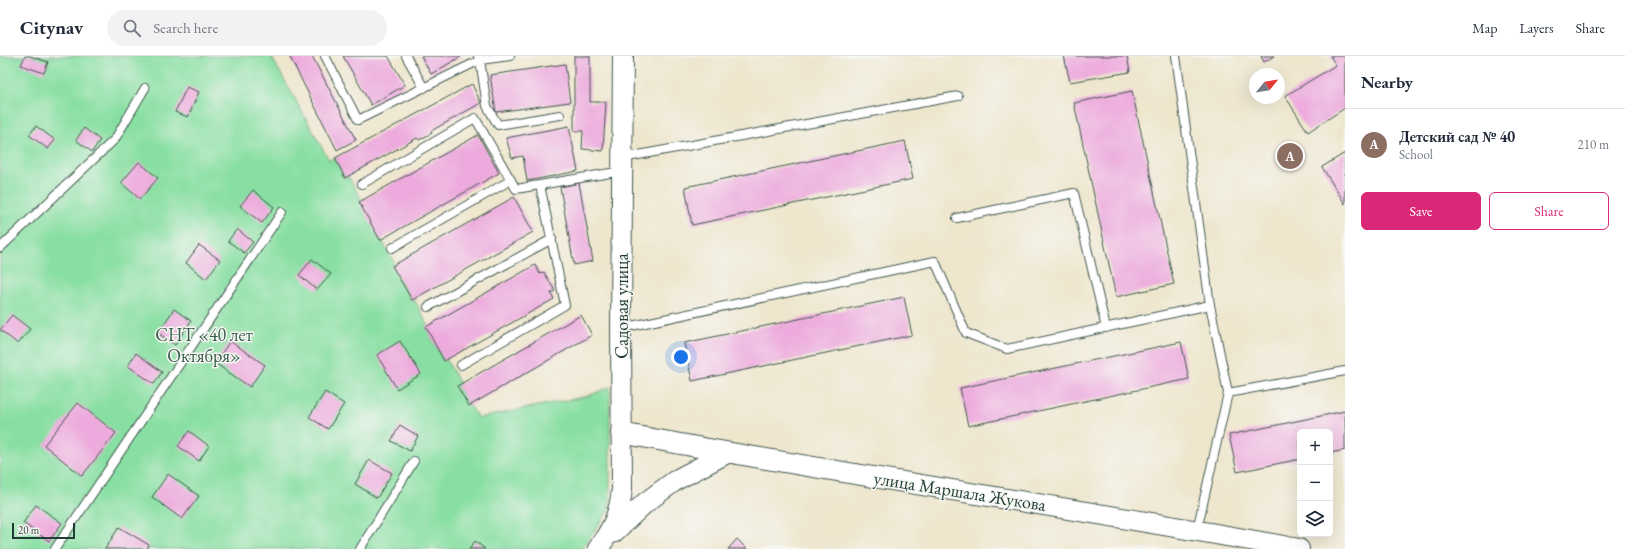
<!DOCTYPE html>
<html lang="en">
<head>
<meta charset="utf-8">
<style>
	:root { --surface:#fff; --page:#f2f2f3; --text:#1f2937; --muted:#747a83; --line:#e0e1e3; --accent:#db2777 }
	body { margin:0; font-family:"EB Garamond",serif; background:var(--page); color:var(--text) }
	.controls { position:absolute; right:12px; bottom:12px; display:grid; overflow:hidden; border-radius:6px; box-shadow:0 4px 16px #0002 }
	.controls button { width:36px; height:36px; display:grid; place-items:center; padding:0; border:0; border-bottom:1px solid var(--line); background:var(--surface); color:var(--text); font:20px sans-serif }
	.compass { position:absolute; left:1249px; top:12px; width:36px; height:36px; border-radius:50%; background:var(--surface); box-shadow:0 4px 16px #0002; rotate:60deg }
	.scale { position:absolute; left:12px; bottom:10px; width:63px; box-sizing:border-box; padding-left:4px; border:2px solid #1f3d34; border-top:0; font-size:11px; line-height:14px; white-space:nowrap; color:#1f3d34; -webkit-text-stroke:3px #f6f6f2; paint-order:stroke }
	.you { position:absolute; left:681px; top:301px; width:14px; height:14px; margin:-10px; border:3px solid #fff; border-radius:50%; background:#1a73e8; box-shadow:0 0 0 6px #1a73e833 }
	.badge { display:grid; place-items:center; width:26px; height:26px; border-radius:50%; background:var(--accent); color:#fff; font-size:13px; font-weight:700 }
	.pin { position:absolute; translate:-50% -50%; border:2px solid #fff; box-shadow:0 1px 4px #0006 }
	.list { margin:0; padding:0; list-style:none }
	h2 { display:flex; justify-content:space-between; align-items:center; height:52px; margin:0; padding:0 16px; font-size:17px }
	h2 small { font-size:13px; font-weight:400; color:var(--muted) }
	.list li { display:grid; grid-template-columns:26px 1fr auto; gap:12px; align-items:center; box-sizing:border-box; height:72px; padding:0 16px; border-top:1px solid var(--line) }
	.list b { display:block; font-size:15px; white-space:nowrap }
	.list p { margin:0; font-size:13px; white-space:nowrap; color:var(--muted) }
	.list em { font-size:13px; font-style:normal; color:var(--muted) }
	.actions { display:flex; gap:8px; padding:12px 16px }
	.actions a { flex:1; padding:9px 0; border:1px solid var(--accent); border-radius:6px; text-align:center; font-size:14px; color:var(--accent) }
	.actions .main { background:var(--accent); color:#fff }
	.icon { flex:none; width:22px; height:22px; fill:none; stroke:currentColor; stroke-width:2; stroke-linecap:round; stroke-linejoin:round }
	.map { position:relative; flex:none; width:1345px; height:493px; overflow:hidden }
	header { display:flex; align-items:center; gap:24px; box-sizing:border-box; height:56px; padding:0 20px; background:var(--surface); border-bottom:1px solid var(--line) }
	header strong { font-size:19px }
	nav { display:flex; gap:22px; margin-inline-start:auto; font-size:14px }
	.search { width:280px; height:36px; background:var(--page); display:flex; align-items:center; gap:10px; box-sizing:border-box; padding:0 14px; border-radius:22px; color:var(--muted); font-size:15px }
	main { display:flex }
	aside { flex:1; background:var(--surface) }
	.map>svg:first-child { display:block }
	.green { fill:#88dfa3; stroke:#548e6c }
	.building { fill:#edabdd }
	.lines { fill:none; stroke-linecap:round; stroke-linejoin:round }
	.service-casing { stroke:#3e564b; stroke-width:10 }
	.tertiary-casing { stroke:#3e564b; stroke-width:22 }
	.service { stroke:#fff; stroke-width:8 }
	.tertiary { stroke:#fff; stroke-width:20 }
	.labels { text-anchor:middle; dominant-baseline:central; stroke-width:3; stroke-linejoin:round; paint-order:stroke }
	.street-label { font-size:18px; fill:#1f3d34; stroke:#f6f6f2 }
	.park-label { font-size:18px; fill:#345d4a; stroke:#f6f6f2 }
</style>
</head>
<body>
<header>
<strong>Citynav</strong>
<div class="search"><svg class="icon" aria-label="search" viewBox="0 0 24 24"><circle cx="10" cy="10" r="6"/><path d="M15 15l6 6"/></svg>Search here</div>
<nav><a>Map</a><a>Layers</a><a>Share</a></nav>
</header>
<main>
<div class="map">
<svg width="1345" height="493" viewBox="0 0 1345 493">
	<rect width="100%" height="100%" fill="#f6f6f2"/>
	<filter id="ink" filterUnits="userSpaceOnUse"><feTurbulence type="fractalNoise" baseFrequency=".025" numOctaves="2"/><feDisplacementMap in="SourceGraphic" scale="8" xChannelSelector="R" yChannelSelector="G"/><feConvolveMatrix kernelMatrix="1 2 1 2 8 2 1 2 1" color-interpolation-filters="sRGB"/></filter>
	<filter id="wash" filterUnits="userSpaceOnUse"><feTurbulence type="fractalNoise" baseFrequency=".012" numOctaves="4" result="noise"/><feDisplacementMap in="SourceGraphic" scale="16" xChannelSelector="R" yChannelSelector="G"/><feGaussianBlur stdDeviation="0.9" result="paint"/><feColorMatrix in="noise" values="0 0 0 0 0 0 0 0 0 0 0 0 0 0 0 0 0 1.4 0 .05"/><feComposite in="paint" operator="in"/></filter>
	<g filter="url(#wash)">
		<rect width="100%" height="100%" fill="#eee6cd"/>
		<path class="green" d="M0 0H271L329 104 337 101 335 103 345 122 348 120 362 144 360 146 395 208 393 210 411 244 414 243 428 269 426 271 444 305 446 303 460 328 457 330 478 362 588 340 610 331V452L582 493H0Z"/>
		<g id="blocks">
			<g class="building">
				<path d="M25 0H30L48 6 44 17 21 9Z"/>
				<path d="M292 0H312L356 84 337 94 290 1Z"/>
				<path d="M343 0H388L405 29 371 49Z"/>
				<path d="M421 0H462L431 18Z"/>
				<path d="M574 0H590V46H606L603 95 582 93 583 75H574Z"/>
				<path d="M1064 0H1127L1130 16 1070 26Z"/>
				<path d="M1261 0H1274L1264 6Z"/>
				<path d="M1330 0H1345V52L1308 76 1285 40 1336 9Z"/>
				<path d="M565 8 570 46 496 56 490 19Z"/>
				<path d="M472 28 481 47 431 75 432 77 419 84 417 82 345 122 335 102Z"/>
				<path d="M187 31 199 36 188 61 175 56Z"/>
				<path d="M1132 35 1174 228 1116 241 1074 47Z"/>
				<path d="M36 70 55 84 48 93 29 79Z"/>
				<path d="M569 70 578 115 527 125 523 100 512 102 506 82Z"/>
				<path d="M84 72 100 84 92 96 76 84Z"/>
				<path d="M478 79 499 117 380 184 359 146Z"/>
				<path d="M905 85 913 123 692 169 685 131Z"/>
				<path d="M1345 97V148L1322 111Z"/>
				<path d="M139 106 158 122 140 143 121 127Z"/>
				<path d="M579 127 593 205 574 209 560 131Z"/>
				<path d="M253 134 274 151 262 167 240 150Z"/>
				<path d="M514 141 533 176 412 244 392 210Z"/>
				<path d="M237 173 253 186 244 197 228 185Z"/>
				<path d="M199 189 220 204 206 223 186 207Z"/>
				<path d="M312 203 331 218 317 234 299 219Z"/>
				<path d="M535 209 540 218 544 216 555 235 551 237 554 243 444 305 426 271Z"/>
				<path d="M904 241 912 279 692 325 684 287Z"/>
				<path d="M174 253 191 265 175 289 158 277Z"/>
				<path d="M12 259 30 273 18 288 0 274Z"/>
				<path d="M581 259 592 279 469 350 457 330Z"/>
				<path d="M230 285 265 309 250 331 215 307Z"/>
				<path d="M400 285 421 318 397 333 377 299Z"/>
				<path d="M1181 286 1189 323 968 370 960 332Z"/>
				<path d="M136 297 162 316 154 328 128 310Z"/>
				<path d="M325 336 344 348 328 373 309 361Z"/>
				<path d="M78 347 116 377 82 420 44 389Z"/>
				<path d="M1345 355V394L1330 397V376H1300V403L1237 416 1229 379Z"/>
				<path d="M400 369 418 380 410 395 391 385Z"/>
				<path d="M189 375 209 390 199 405 178 390Z"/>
				<path d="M369 404 392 417 377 442 355 428Z"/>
				<path d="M168 418 199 440 182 463 152 441Z"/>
				<path d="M36 449 62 467 49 485 23 467Z"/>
				<path d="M119 471 149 489 147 493H105Z"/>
				<path d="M737 483 747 493H728Z"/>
				<path d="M475 485 485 493H469Z"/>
			</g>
		</g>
	</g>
	<g filter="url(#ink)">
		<use href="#blocks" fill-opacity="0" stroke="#3e564b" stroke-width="1"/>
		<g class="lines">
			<defs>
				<g id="service">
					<path d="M325 0 358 64 480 4 478 0"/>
					<path d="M406 0 424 32"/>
					<path d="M510 0 480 4 487 50 498 69 560 59"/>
					<path d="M1176 0 1210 249 1228 337 1197 474"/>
					<path d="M622 102 958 40"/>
					<path d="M362 128 475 62 516 133 622 115"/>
					<path d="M957 162 1074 137 1106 272"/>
					<path d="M0 192 115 83 145 32"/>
					<path d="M392 192 511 124"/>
					<path d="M428 251 552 183"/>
					<path d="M622 272 935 205 966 277 1007 293 1210 249"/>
					<path d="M461 309 565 249 540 129"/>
					<path d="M1228 337 1345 315"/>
					<path d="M55 493 282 156"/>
					<path d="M360 493 414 405"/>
				</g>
				<g id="tertiary">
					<path d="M621 377C847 420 1074 451 1299 493"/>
					<path d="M613 477 645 447 676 424 727 397"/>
					<path d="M598 493C613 471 619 460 622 433L621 272 623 0"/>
				</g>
			</defs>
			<use href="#service" class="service-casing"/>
			<use href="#tertiary" class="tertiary-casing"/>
			<use href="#service" class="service"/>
			<use href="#tertiary" class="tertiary"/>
		</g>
	</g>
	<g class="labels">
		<g class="street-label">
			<text transform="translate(621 250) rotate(-90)">Садовая улица</text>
			<text transform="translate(960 435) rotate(9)">улица Маршала Жукова</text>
		</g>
		<g class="park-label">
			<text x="204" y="278">СНТ «40 лет<tspan x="204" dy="21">Октября»</tspan></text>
		</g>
	</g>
</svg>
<div class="controls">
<button>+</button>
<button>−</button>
<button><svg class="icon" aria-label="layers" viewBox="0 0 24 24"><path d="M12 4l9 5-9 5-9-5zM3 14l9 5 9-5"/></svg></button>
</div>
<svg class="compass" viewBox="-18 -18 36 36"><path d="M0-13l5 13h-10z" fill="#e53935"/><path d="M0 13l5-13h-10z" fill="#747a83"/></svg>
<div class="scale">20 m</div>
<div class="you"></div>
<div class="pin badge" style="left:1290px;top:100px;background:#8d6e63">A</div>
</div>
<aside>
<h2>Nearby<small></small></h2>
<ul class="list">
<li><span class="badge" style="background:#8d6e63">A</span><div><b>Детский сад № 40</b><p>School</p></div><em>210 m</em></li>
</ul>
<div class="actions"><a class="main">Save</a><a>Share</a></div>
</aside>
</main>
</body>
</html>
